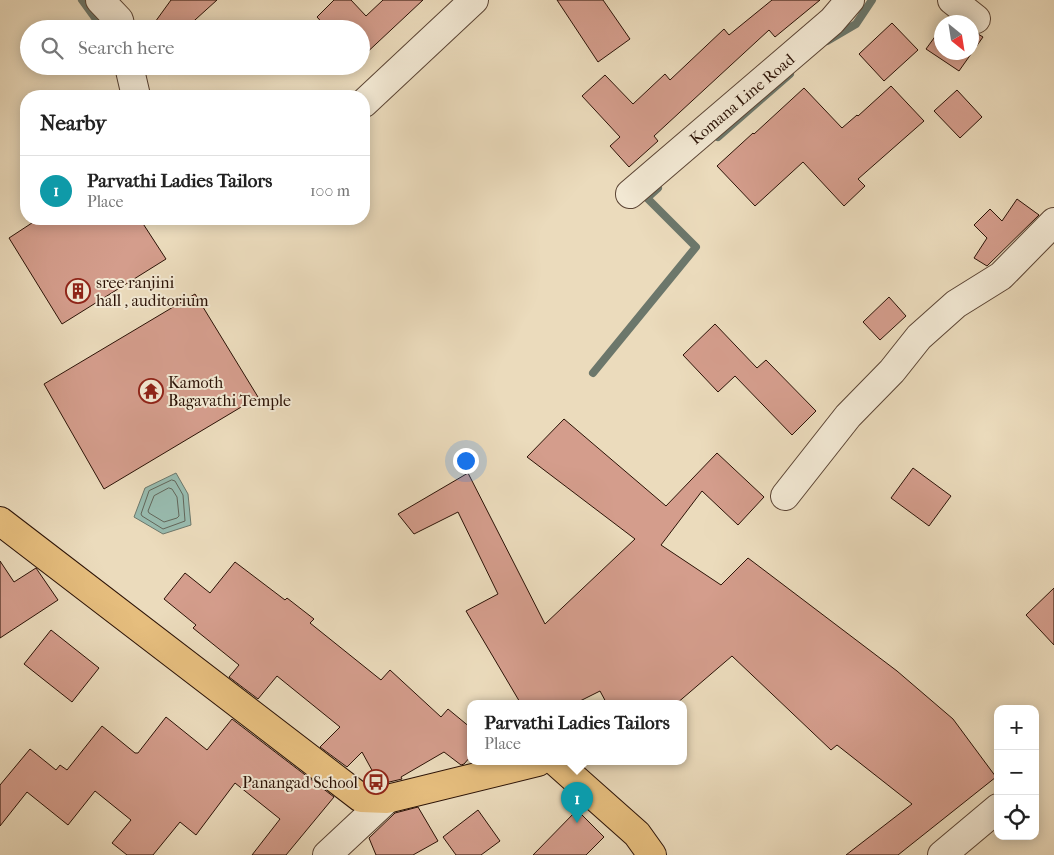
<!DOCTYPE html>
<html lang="en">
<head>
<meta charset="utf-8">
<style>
	:root { --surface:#fff; --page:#f2f2f2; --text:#222; --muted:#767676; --line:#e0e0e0; --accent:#8f2418 }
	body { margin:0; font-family:"IM FELL French Canon",serif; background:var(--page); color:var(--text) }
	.controls { position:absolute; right:15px; bottom:15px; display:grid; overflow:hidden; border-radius:10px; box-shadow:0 2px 12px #0003 }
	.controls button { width:45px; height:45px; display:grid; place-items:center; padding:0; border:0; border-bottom:1px solid var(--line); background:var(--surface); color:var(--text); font:25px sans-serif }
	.compass { position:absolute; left:934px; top:15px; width:45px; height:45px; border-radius:50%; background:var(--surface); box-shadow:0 2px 12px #0003; rotate:150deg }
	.you { position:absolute; left:465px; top:460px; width:18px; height:18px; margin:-12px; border:4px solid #fff; border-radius:50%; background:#1a73e8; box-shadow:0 0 0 8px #1a73e833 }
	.badge { display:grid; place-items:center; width:32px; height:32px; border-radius:50%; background:var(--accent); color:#fff; font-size:16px; font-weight:700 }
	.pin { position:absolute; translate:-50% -41px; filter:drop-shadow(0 1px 2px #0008) }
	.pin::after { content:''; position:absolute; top:26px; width:18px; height:15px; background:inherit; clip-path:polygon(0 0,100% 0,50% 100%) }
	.popup { position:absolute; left:467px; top:700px; width:220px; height:65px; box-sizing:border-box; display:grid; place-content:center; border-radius:10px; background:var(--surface); filter:drop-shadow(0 1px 4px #0005); font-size:16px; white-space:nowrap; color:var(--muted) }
	.popup b { font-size:19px; color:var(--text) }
	.popup::after { content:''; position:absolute; left:50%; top:100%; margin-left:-10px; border:10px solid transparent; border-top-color:var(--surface) }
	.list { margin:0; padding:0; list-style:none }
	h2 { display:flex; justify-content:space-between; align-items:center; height:65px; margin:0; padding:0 20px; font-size:21px }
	h2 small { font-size:16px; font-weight:400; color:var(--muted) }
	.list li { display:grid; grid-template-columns:32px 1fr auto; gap:15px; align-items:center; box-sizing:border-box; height:70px; padding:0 20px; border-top:1px solid var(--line) }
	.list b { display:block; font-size:19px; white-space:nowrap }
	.list p { margin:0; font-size:16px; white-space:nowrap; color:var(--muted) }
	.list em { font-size:16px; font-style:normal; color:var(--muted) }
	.icon { flex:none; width:28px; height:28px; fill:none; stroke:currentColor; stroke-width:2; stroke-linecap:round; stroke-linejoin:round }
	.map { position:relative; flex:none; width:1054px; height:855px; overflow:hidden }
	.search { position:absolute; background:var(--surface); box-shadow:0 2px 12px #0003; left:20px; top:20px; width:350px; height:55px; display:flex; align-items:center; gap:12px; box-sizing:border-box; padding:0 18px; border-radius:28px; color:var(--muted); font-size:19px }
	.panel { position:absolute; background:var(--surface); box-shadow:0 2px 12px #0003; left:20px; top:90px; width:350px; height:135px; border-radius:20px }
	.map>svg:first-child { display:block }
	.water { fill:#98bbaf; stroke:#6c776b }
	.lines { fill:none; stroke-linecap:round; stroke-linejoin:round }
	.shore { stroke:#62665a; stroke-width:1 }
	.stream { stroke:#6c776b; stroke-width:8 }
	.building { fill:#d49d8c; stroke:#2b1206 }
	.minor-casing { stroke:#5b4434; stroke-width:30 }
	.major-casing { stroke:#2b1206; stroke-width:30 }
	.minor { stroke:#f2e8d3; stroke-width:28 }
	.major { stroke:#e6be7e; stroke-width:28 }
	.labels { text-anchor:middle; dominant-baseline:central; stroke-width:4; stroke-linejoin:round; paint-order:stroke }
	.street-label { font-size:16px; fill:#2b1206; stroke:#f2e8d3 }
	.poi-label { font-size:16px; fill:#2b1206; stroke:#f2e8d3; text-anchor:start }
</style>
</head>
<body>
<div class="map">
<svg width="1054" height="855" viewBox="0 0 1054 855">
	<rect width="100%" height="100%" fill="#ebdbbc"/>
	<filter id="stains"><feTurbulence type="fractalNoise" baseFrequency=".004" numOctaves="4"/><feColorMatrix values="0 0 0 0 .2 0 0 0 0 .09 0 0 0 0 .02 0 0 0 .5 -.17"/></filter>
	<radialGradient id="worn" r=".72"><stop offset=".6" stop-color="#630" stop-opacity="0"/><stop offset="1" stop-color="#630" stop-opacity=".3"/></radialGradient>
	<path class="water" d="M176 473 188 494 191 525 163 534 134 517 145 488Z"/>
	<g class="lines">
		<g class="shore">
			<path d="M172 480 175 481 183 495 185 521 163 529 142 516 141 514 149 491Z"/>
			<path d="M169 488 172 489 177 497 179 516 177 518 164 522 149 513 148 511 154 496Z"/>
		</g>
		<g class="stream">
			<path d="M82 0 103 29"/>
			<path d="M827 41 856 24 872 0"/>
			<path d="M718 137 790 74"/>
			<path d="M593 373 696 247 647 198 658 188"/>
		</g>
	</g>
	<g class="building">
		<path d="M171 0H217L185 29H150Z"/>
		<path d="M334 0H351L366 16 383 0H423L361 58V29H328L317 17Z"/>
		<path d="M557 0H603L630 39 598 62Z"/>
		<path d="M772 0H820L775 37 769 30 654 136 658 141 629 167 610 146 620 137 582 96 605 75 633 104 665 74 670 80 724 29 729 35Z"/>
		<path d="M892 23 918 50 884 81 859 54Z"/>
		<path d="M942 27V52H972V34H978L983 37 959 71 926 49Z"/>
		<path d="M891 86 924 121 858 179 865 186 844 206 803 162 755 206 717 166 753 133 754 134 804 88 842 128 857 115 858 116Z"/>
		<path d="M957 90 982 117 960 138 934 111Z"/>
		<path d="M1017 199 1039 215 987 266 974 258 987 238 974 225 990 209 1002 221Z"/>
		<path d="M38 219H140L166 259 62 324 9 238Z"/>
		<path d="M195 294 258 397 104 489 44 384Z"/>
		<path d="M889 297 906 316 880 340 863 322Z"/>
		<path d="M715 324 757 368 766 360 816 411 792 435 735 376 718 392 683 355Z"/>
		<path d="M564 419 666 506 717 453 764 497 738 525 702 491 661 545 721 585 748 558 897 671 953 719 996 777 898 855H846L912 804 837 745 831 750 732 656 676 704H607L600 691 574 704H521L466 611 498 594 458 512 414 534 398 514 468 473 545 624 635 539 527 457Z"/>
		<path d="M913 468 951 496 929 526 891 498Z"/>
		<path d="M0 561 14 582 36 568 58 600 0 638Z"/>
		<path d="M235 562 285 600 287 598 314 619 310 623 381 680 390 670 441 717 448 709 471 728V756L464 764 461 765 444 752 401 777 402 779 385 783H379L362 752 347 767 320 747 340 727 277 676 258 699 229 677 239 665 193 628 196 625 164 599 185 573 210 593Z"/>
		<path d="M1054 588V645L1026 615Z"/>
		<path d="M51 630 99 668 72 702 24 664Z"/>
		<path d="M166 717 207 750 232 719 334 797 286 855H252L280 819 235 783 196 835 180 822 153 855H127L112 843 131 820 95 791 68 825 27 792 0 826V785L30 749 56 770 60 765 67 770 102 726 135 753H138Z"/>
		<path d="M418 807 438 841 413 855H376L369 838 395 813Z"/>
		<path d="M478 810 500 841 481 855H456L443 837Z"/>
		<path d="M577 810 604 837 586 855H533Z"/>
	</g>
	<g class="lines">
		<defs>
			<g id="minor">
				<path d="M100 0 119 20 121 29"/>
				<path d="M952 0 976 19"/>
				<path d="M129 66 136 96"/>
				<path d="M364 103 474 0"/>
				<path d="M630 194 832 21 850 0"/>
				<path d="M785 496 848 416 892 371 919 337 956 304 1001 276 1054 222"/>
				<path d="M327 855 387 799"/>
				<path d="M942 855 998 808"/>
			</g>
			<g id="major">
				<path d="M0 521 361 798 387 799 538 762"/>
				<path d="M556 762 637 834 652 855"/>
			</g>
		</defs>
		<use href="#minor" class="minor-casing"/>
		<use href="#major" class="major-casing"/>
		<use href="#minor" class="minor"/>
		<use href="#major" class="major"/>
	</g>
	<defs>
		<symbol id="building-ring" viewBox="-11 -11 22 22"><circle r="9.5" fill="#f2e8d3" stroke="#8f2418" stroke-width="1.5"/><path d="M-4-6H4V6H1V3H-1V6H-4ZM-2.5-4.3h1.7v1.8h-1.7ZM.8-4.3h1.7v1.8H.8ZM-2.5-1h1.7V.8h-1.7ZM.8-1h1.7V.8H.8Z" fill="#8f2418"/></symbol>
		<symbol id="temple-ring" viewBox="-11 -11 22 22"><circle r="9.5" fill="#f2e8d3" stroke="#8f2418" stroke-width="1.5"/><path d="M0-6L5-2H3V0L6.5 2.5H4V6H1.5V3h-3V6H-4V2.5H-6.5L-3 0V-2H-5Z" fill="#8f2418"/></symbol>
		<symbol id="bus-ring" viewBox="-11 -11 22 22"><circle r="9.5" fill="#f2e8d3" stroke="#8f2418" stroke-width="1.5"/><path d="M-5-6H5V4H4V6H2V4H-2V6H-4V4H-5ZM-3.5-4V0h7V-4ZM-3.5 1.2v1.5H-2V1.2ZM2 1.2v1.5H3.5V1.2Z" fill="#8f2418"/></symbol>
	</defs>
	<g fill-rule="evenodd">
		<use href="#building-ring" x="64" y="277" width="28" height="28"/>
		<use href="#temple-ring" x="137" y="377" width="28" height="28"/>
		<use href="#bus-ring" x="362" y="768" width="28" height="28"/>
	</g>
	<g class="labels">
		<g class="street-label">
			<text transform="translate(742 99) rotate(-40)">Komana Line Road</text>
		</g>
		<g class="poi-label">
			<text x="96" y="282">sree ranjini<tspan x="96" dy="18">hall , auditorium</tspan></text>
			<text x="168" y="382">Kamoth<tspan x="168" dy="18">Bagavathi Temple</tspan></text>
			<text x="358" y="782" text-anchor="end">Panangad School</text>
		</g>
	</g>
	<rect width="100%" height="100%" filter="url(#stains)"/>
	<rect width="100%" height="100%" fill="url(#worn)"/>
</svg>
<div class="controls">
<button>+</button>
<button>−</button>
<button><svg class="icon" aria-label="locate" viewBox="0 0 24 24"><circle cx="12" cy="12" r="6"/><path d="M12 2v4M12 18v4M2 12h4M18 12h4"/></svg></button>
</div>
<svg class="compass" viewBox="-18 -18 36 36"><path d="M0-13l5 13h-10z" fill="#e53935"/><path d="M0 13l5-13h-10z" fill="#767676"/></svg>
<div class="you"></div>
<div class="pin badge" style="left:577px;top:823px;background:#0f9aa8">1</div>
<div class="popup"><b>Parvathi Ladies Tailors</b>Place</div>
<div class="search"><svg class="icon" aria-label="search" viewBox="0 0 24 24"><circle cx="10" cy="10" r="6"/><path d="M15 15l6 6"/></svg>Search here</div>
<section class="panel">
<h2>Nearby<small></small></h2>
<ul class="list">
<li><span class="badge" style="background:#0f9aa8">1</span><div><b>Parvathi Ladies Tailors</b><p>Place</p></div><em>100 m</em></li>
</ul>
</section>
</div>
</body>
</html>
